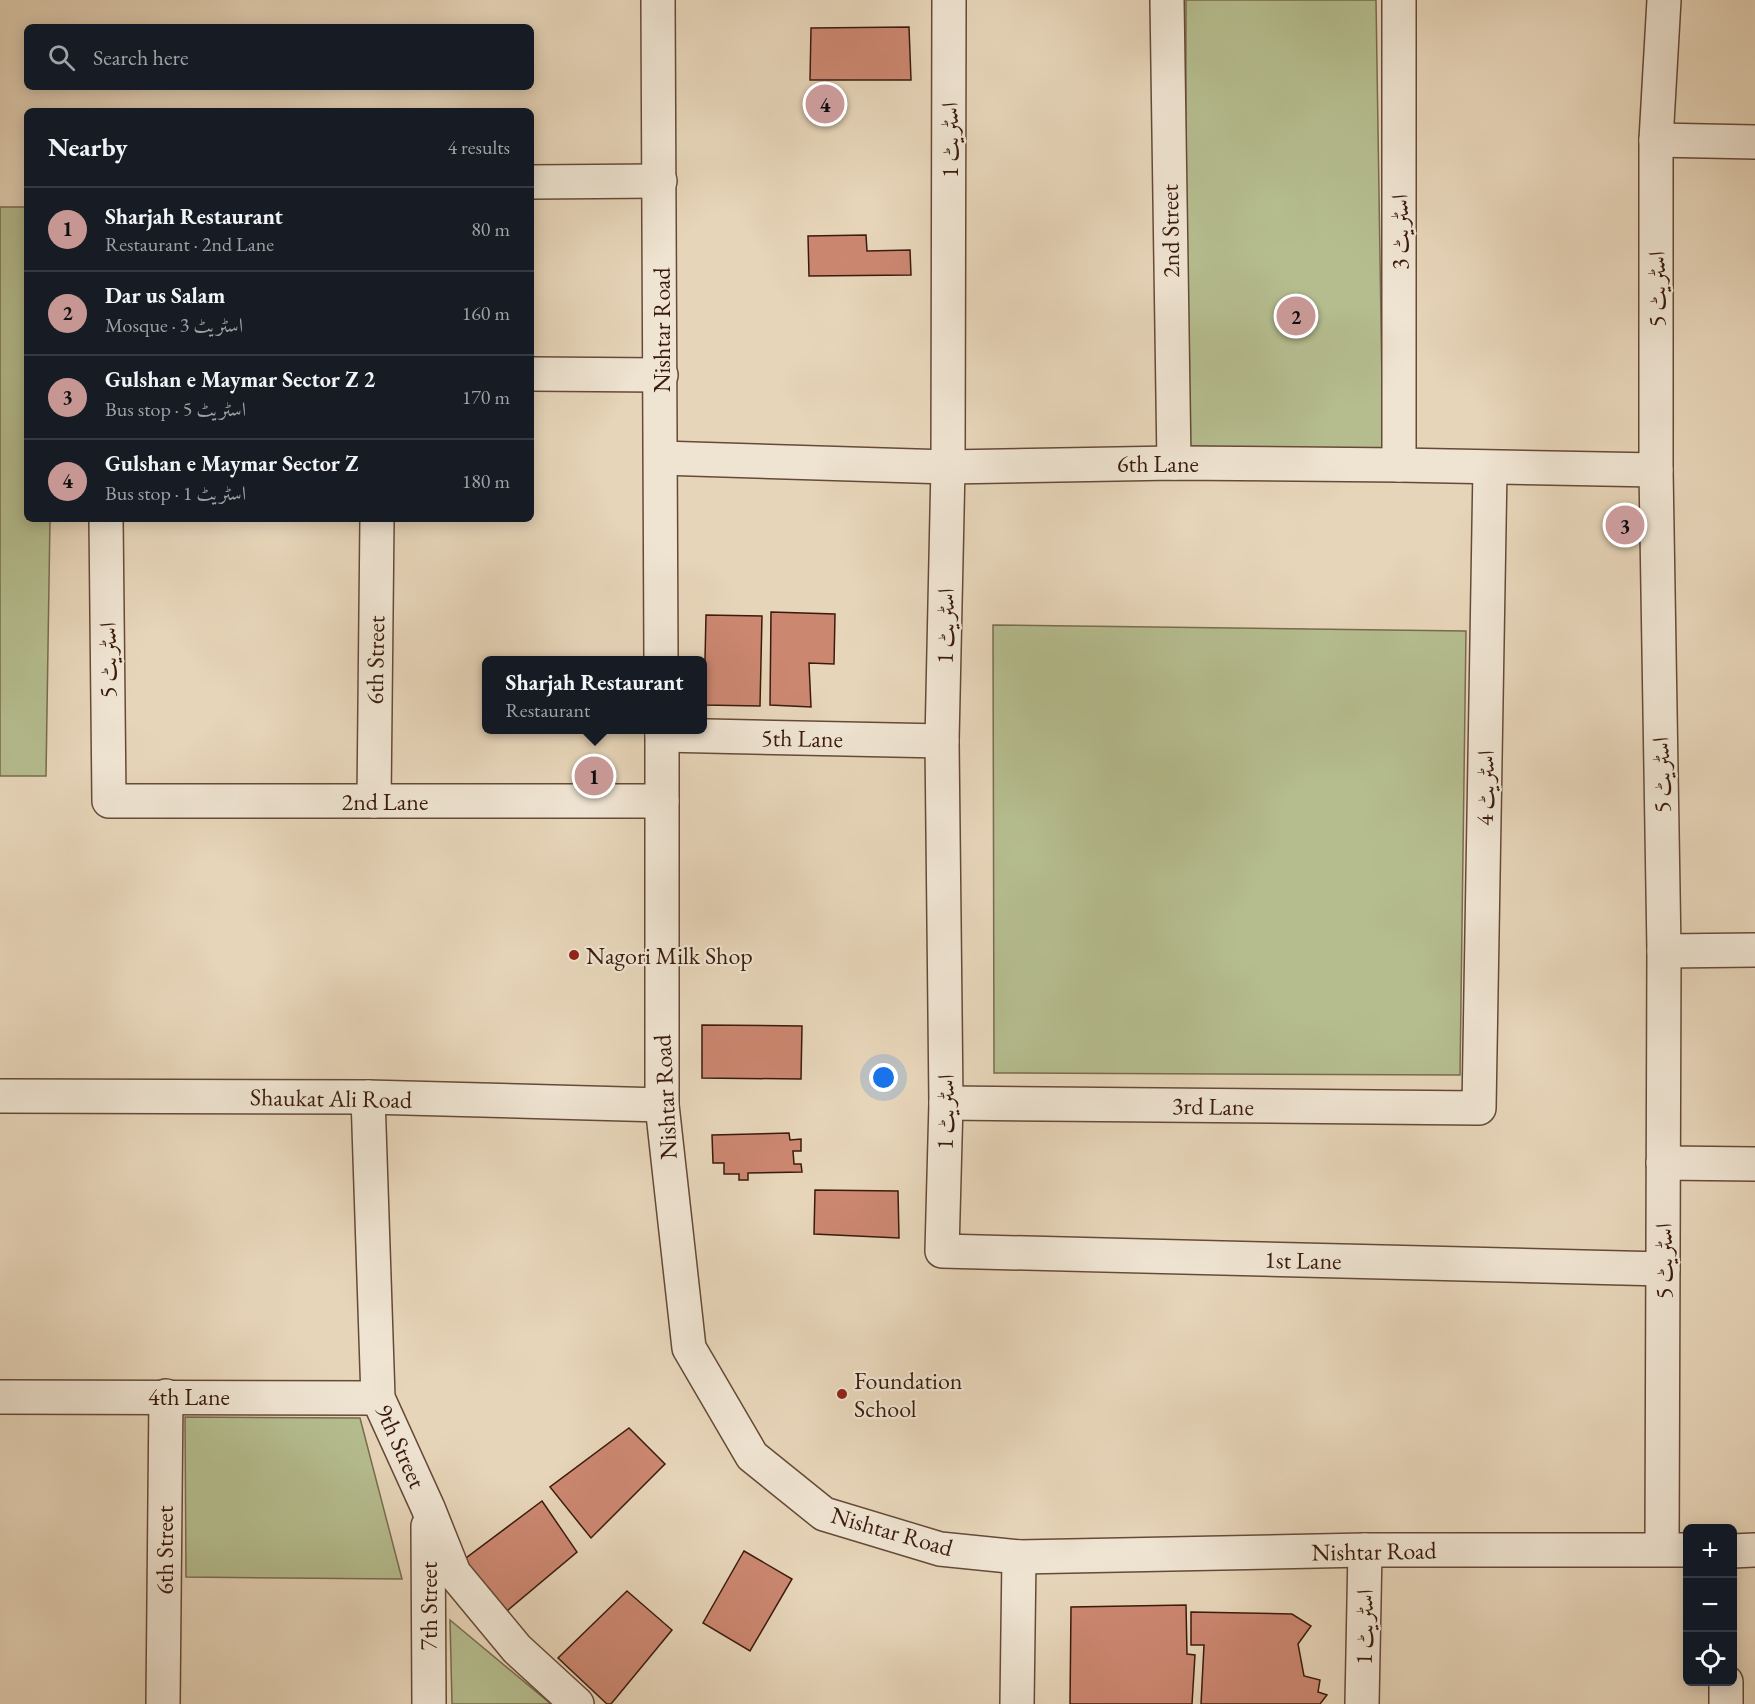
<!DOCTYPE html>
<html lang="en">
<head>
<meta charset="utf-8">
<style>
	:root { --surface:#171b24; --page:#242831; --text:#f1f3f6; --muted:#9ea1a6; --line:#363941; --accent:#c59692 }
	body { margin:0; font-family:"EB Garamond",Amiri,serif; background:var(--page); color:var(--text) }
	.controls { position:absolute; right:18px; bottom:18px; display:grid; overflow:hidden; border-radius:9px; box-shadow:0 3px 15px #0003 }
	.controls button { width:54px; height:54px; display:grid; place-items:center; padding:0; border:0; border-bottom:2px solid var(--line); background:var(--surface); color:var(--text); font:30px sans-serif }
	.you { position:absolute; left:884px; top:1078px; width:21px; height:21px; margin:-15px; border:4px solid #fff; border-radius:50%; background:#1a73e8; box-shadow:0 0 0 9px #1a73e833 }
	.badge { display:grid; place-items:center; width:39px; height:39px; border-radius:50%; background:var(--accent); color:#111; font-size:20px; font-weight:700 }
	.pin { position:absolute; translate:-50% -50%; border:3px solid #fff; box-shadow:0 2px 6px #0006 }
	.popup { position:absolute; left:482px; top:656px; width:225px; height:78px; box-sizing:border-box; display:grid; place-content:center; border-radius:9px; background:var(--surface); filter:drop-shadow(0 2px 4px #0005); font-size:20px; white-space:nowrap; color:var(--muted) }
	.popup b { font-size:22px; color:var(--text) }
	.popup::after { content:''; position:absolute; left:50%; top:100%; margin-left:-12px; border:12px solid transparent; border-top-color:var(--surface) }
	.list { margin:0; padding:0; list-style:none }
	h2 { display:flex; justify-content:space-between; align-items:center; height:78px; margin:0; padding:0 24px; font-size:26px }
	h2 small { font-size:20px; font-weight:400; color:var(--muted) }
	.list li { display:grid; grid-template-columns:39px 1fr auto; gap:18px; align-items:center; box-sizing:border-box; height:84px; padding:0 24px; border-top:2px solid var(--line) }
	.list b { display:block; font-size:22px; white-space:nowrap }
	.list p { margin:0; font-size:20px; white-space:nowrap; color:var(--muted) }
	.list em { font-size:20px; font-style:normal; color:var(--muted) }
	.icon { flex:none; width:33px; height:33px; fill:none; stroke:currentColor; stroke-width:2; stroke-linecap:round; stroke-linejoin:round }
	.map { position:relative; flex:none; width:1755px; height:1704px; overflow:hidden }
	.search { position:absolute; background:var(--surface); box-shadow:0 3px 15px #0003; left:24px; top:24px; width:510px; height:66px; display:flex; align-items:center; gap:15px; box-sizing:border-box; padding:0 21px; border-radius:9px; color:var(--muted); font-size:22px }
	.panel { position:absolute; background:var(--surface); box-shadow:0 3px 15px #0003; left:24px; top:108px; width:510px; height:414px; border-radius:9px }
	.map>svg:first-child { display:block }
	.green { fill:#b5bd8f; stroke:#786c4e; stroke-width:1.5 }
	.building { fill:#cc8771; stroke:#3b1b0c; stroke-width:1.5 }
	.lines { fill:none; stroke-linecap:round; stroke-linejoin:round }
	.minor-casing { stroke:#664a37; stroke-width:36 }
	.minor { stroke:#efe4d2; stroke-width:33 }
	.poi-dot { fill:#8f2418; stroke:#efe4d2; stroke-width:2 }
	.labels { text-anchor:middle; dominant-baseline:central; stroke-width:4.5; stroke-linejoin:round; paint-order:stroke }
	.street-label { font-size:24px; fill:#3b1b0c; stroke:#efe4d2 }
	.poi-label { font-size:24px; fill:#3b1b0c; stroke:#efe4d2; text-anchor:start }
</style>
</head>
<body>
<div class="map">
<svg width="1755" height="1704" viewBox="0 0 1755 1704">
	<rect width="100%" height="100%" fill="#e7d5b9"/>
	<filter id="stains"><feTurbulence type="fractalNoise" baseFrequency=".00333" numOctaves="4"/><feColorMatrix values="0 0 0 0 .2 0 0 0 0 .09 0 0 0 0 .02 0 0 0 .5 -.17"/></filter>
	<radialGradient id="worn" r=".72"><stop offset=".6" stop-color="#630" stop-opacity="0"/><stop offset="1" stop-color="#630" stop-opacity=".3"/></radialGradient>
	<g class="green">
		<path d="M1186 0H1376L1383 450 1185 446Z"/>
		<path d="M0 207H27V519H50L46 776H0Z"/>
		<path d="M993 625 1466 631 1460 1075 994 1073Z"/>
		<path d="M185 1417 360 1418 402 1579 186 1577Z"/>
		<path d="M450 1620 551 1704H452Z"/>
	</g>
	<g class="building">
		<path d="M909 27 911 80H810L811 28Z"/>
		<path d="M866 235 867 251 910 250 911 275 809 276 808 236Z"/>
		<path d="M771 612 835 614 834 664 809 663 811 707 770 705Z"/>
		<path d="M706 615 762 616 760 706 704 705Z"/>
		<path d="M702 1025 802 1026 801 1079 702 1078Z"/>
		<path d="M789 1133 790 1140 801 1139V1151H793L794 1164H801L802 1172 748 1173V1180H739V1174H724V1163H713L712 1135Z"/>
		<path d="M815 1190 898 1191 899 1238 814 1234Z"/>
		<path d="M629 1428 665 1464 591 1538 550 1487Z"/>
		<path d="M542 1501 577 1552 501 1616 462 1561Z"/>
		<path d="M744 1551 792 1579 750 1651 703 1623Z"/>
		<path d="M627 1591 672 1630 611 1704H607L558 1658Z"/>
		<path d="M1186 1605 1187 1654 1195 1655 1192 1704H1070L1071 1607Z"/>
		<path d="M1191 1612 1292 1614 1311 1626 1298 1644 1304 1676 1320 1680 1318 1692 1327 1695 1320 1704H1201L1204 1645H1191Z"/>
	</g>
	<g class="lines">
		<defs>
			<g id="minor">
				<path d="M658 0 661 660"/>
				<path d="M949 0 948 467 942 741 946 1103 942 1251 1663 1269"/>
				<path d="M1167 0 1174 463"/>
				<path d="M1656 140 1755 142"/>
				<path d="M531 182 660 181"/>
				<path d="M531 374 661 375"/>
				<path d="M661 458 948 467 1174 463 1399 465 1656 470"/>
				<path d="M1399 465V0"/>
				<path d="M106 519 109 801H662"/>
				<path d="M662 730V1105L689 1348 752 1456 824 1514 940 1549 1019 1557 1365 1550H1688"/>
				<path d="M662 735 942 741"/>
				<path d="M374 801 377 519"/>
				<path d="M1664 951 1755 950"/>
				<path d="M0 1096 368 1097 662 1105"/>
				<path d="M368 1097 378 1398 428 1508 454 1573 517 1649 577 1704"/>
				<path d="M946 1103 1479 1108 1490 468"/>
				<path d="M1663 1163 1755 1164"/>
				<path d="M0 1397 378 1398"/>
				<path d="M428 1526 429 1704"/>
				<path d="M1662 1549 1664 951 1656 470V140L1664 0"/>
				<path d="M1732 1551 1755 1550"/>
				<path d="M163 1704 166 1396"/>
				<path d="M1017 1704 1019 1557"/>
				<path d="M1362 1704 1365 1550"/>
				<path d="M1726 1704V1682"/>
			</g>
		</defs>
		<use href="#minor" class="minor-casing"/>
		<use href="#minor" class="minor"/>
	</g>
	<g class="poi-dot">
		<circle cx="574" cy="955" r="6"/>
		<circle cx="842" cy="1394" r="6"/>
	</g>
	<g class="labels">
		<g class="street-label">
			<text transform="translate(949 140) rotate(-90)">اسٹریٹ 1</text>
			<text transform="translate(1170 231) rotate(-91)">2nd Street</text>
			<text transform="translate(1399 232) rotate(-90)">اسٹریٹ 3</text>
			<text transform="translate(1656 289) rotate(-90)">اسٹریٹ 5</text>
			<text transform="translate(661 330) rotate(-90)">Nishtar Road</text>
			<text x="1158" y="463">6th Lane</text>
			<text transform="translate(945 626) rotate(-89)">اسٹریٹ 1</text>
			<text transform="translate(107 660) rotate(-90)">اسٹریٹ 5</text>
			<text transform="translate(375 660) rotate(-89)">6th Street</text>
			<text transform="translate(802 738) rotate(1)">5th Lane</text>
			<text transform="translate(1661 775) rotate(-91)">اسٹریٹ 5</text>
			<text transform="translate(1485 788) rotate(-89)">اسٹریٹ 4</text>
			<text x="385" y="801">2nd Lane</text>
			<text transform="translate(665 1097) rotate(-93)">Nishtar Road</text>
			<text transform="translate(331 1098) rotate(1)">Shaukat Ali Road</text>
			<text transform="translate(1213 1106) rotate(1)">3rd Lane</text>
			<text transform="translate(945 1112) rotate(-89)">اسٹریٹ 1</text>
			<text transform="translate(1303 1260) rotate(1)">1st Lane</text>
			<text transform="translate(1663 1261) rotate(-90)">اسٹریٹ 5</text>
			<text x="189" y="1396">4th Lane</text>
			<text transform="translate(401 1446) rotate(66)">9th Street</text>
			<text transform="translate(892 1531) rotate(16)">Nishtar Road</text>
			<text transform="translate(164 1550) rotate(-90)">6th Street</text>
			<text transform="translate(1374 1551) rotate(-1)">Nishtar Road</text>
			<text transform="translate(428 1606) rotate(-90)">7th Street</text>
			<text transform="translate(1364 1627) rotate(-89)">اسٹریٹ 1</text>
		</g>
		<g class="poi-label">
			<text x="586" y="955">Nagori Milk Shop</text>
			<text x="854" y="1380">Foundation<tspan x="854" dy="28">School</tspan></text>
		</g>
	</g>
	<rect width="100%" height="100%" filter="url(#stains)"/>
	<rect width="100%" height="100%" fill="url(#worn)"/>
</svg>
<div class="controls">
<button>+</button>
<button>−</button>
<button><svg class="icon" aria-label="locate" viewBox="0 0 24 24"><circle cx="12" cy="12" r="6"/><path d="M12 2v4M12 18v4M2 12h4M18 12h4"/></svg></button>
</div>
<div class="you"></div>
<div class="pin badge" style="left:594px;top:776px">1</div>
<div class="popup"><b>Sharjah Restaurant</b>Restaurant</div>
<div class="pin badge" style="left:1296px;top:316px">2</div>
<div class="pin badge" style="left:1625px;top:525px">3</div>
<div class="pin badge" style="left:825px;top:104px">4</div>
<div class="search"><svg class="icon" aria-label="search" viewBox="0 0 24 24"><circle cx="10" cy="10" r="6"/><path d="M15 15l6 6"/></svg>Search here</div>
<section class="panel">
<h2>Nearby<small>4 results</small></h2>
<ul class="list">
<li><span class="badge">1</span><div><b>Sharjah Restaurant</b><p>Restaurant · 2nd Lane</p></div><em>80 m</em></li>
<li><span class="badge">2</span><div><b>Dar us Salam</b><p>Mosque · اسٹریٹ 3</p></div><em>160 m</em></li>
<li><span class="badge">3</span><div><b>Gulshan e Maymar Sector Z 2</b><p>Bus stop · اسٹریٹ 5</p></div><em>170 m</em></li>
<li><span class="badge">4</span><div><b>Gulshan e Maymar Sector Z</b><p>Bus stop · اسٹریٹ 1</p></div><em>180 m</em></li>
</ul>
</section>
</div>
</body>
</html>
